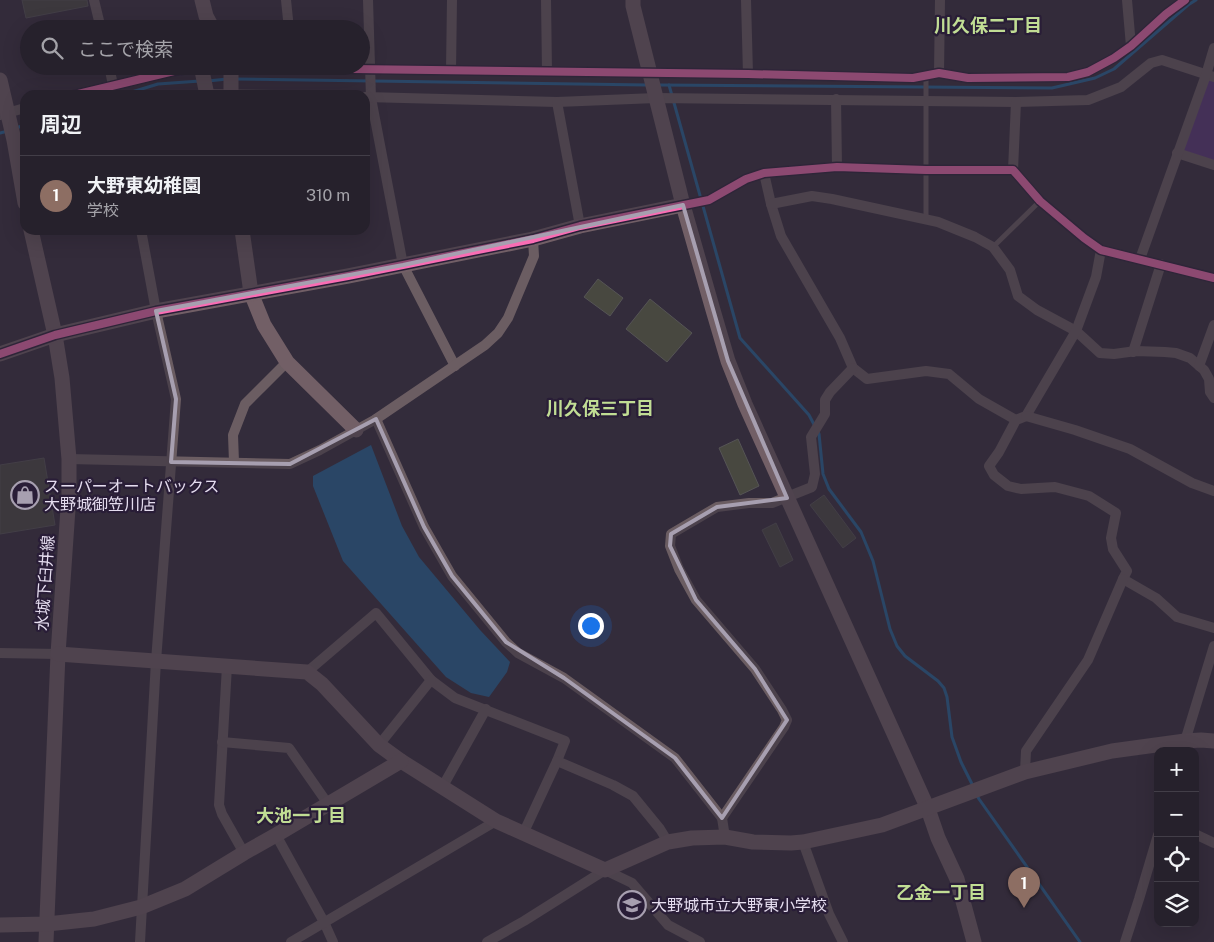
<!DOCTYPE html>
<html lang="ja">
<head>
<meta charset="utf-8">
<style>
	:root { --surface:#26212c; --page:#322e38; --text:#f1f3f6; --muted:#a4a3a9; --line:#423e48; --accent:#1a73e8 }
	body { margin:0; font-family:"Public Sans","Noto Sans JP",sans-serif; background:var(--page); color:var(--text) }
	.controls { position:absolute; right:15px; bottom:15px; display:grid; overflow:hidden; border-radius:10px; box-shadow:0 5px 20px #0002 }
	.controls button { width:45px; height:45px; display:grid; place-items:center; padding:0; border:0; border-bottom:1px solid var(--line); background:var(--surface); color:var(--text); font:25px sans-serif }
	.you { position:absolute; left:590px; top:625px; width:18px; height:18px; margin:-12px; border:4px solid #fff; border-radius:50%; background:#1a73e8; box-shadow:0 0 0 8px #1a73e833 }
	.badge { display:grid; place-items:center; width:32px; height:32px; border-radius:50%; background:var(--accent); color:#fff; font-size:16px; font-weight:700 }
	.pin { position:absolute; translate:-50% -41px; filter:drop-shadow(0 1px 2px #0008) }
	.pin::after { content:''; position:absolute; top:26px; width:18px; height:15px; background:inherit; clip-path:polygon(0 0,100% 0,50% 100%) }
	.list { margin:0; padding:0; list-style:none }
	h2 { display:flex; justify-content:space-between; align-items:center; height:65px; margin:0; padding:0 20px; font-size:21px }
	h2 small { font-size:16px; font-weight:400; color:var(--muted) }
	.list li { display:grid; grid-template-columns:32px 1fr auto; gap:15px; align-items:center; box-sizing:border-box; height:80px; padding:0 20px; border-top:1px solid var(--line) }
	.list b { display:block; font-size:19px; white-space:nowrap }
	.list p { margin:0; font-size:16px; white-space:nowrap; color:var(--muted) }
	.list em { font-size:16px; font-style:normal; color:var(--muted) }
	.icon { flex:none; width:28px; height:28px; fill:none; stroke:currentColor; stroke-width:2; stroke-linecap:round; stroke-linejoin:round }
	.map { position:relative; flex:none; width:1214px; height:942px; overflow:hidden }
	.search { position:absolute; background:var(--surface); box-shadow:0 5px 20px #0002; left:20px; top:20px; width:350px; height:55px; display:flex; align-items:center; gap:12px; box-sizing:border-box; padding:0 18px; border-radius:28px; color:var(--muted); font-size:19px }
	.panel { position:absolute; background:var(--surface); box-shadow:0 5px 20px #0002; left:20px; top:90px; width:350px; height:145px; border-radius:15px }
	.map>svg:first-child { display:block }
	.green { fill:#5a377b }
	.water { fill:#21669b }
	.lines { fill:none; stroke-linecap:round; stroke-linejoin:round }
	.stream { stroke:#21669b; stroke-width:3 }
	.building { fill:#484840; stroke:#555455 }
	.lane { stroke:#6b5d62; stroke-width:5 }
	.street { stroke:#6b5d62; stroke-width:10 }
	.secondary { stroke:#725f66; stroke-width:15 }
	.cycleway-casing { stroke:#291d37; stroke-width:11 }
	.cycleway { stroke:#f96db3; stroke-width:8 }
	.marked { fill:none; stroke:#a79fb0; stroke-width:4; stroke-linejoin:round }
	.labels { text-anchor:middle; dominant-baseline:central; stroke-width:4.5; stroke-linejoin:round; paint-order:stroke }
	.poi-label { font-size:16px; fill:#e5ddef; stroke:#291d37; text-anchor:start }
	.street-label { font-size:16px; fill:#e5ddef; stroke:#291d37 }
	.neighbourhood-label { font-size:18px; font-weight:bold; fill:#c1dd94; stroke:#291d37 }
</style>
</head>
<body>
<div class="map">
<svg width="1214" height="942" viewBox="0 0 1214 942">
	<rect width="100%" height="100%" fill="#332c3b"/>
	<path class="green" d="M1206 75 1214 77V165L1177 153Z"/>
	<path class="water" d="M371 445 402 526 419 557 480 630 510 662 507 672 489 697 471 693 446 677 343 561 313 486V476Z"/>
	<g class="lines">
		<g class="stream">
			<path d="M236 79 647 85"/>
			<path d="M208 81 227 79"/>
			<path d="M658 85 1052 88 1095 78 1114 69 1188 5 1196 0"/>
			<path d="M669 85 740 338 809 415 819 434 823 474 829 489 861 532 873 561 890 629 897 646 905 656 938 681 944 688 947 697 952 737 961 762 973 786"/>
			<path d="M122 95 158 84 200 81"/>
			<path d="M16 128 25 125"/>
			<path d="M0 133 8 131"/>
			<path d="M976 794 979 799 1080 942"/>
		</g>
	</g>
	<g class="building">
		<path d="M22 0H87L88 6 26 18Z"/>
		<path d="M598 279 623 298 610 316 584 297Z"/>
		<path d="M650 299 692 333 667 362 626 329Z"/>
		<path d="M738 439 759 486 740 495 719 448Z"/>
		<path d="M44 458 55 525 0 534V465Z"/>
		<path d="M824 495 856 538 843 548 810 505Z"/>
		<path d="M776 523 793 560 780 567 762 530Z"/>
	</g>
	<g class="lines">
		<g class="lane">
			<path d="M926 219V76"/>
			<path d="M993 247 1040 201"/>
		</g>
		<g class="street">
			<path d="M94 0 101 29"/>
			<path d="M286 0 289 29"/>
			<path d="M368 0 371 98 403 265 455 366"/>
			<path d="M546 0 547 71"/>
			<path d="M746 0 748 74"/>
			<path d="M1127 0 1131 46"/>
			<path d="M109 66 113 85"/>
			<path d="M451 70 452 0"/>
			<path d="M939 73 940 0"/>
			<path d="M74 95 174 71 201 67 748 74 913 78 939 73 968 78 1068 77 1088 72 1114 58 1131 46 1166 14 1185 0"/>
			<path d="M199 95 207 94 275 95"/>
			<path d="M365 97 557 102 656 98 1016 102 1088 100 1121 87 1151 63 1162 60 1214 77"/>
			<path d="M836 99 837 167"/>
			<path d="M557 102 580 226"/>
			<path d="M0 115 25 108"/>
			<path d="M1177 153 1214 165"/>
			<path d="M1013 170 1016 102"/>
			<path d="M764 173 771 204 781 236 840 338 853 368 867 379 926 371 949 374 979 399 1016 420"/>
			<path d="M771 204 812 196 832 199 938 222 975 237 993 247 1010 270 1018 296 1037 310 1076 331 1100 353 1114 354 1136 351 1165 352 1176 353 1190 358 1204 370 1209 379 1210 392 1214 398"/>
			<path d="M683 205 709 200 746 179 764 173 837 167 926 170H1013L1040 201 1084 238 1101 250 1214 278"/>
			<path d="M1101 250 1096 277 1076 331 1026 416 1016 420 999 452 989 466 994 475 1008 486 1021 489 1055 487 1089 496 1116 513 1111 538 1113 549 1127 571 1123 579 1156 598 1177 617 1214 628"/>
			<path d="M1140 259 1206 75 1214 48"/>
			<path d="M1133 352 1161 264"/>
			<path d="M1199 366 1214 325"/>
			<path d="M1026 416 1075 430 1130 449 1192 483 1214 491"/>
			<path d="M376 419 424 527 452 576 506 642 518 653 564 678 675 758 722 818 725 837"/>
			<path d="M69 459 290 464 320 450 376 419 485 345 498 333 508 318 534 256 533 239"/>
			<path d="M234 462 233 435 245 404 287 362"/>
			<path d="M0 653 58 654"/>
			<path d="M227 666 219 805 222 814 244 853"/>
			<path d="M307 672 376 613 431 680 455 698 565 741 557 761 613 785 633 796 660 829 668 842"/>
			<path d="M222 742 289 748 328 804"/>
			<path d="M379 745 431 680"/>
			<path d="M1182 751 1214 646"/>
			<path d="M1025 772 1026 751 1088 660 1123 579"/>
			<path d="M443 786 486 709"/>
			<path d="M722 818 784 727 787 720 782 710 755 669 696 600 679 569 670 546 671 534 717 507 749 503H772L812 487 815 474 811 437 825 414V400L830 392 853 368"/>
			<path d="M523 834 557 761"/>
			<path d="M1195 834 1214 843"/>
			<path d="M276 835 324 922 333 942"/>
			<path d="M803 842 829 914 843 942"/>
			<path d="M140 942 156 661 176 399 156 311 141 230"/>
			<path d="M291 942 496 821"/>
			<path d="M487 942 524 921 605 870 632 883 668 925 700 942"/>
			<path d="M1125 942 1139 899 1158 835"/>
		</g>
		<g class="secondary">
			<path d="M202 0 206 16 213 29"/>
			<path d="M633 0V6L683 205 713 310 728 361 745 404 928 809 938 838 957 879 974 942"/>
			<path d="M201 66 207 95"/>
			<path d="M0 80 14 140 25 203"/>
			<path d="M231 95V66"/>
			<path d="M31 230 55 335 62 378 69 459V494L58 654 46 942"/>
			<path d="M242 230 251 293 264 325 287 362 356 430"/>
			<path d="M0 354 55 335 156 311 348 276 533 239 580 226 683 205"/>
			<path d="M58 654 307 672 322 684 379 745 401 761 496 821 605 870 668 842 692 838 725 837 753 842 791 843 803 842 882 825 1025 772 1112 751 1185 741 1201 740 1214 741"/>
			<path d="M0 925 47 924 94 919 141 907 185 889 244 853 276 835 401 761"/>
		</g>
		<defs>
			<g id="cycleway">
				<path d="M74 95 174 71 201 67 748 74 913 78 939 73 968 78 1068 77 1088 72 1114 58 1131 46 1166 14 1185 0"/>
				<path d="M0 354 55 335 156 311 348 276 533 239 580 226 709 200 746 179 764 173 837 167 926 170H1013L1040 201 1084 238 1101 250 1214 278"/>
			</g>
		</defs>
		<use href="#cycleway" class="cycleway-casing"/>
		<use href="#cycleway" class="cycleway"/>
	</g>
	<path d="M0 0H1214V942H0ZM683 205 728 361 787 498 717 507 671 534 670 546 696 600 755 669 787 720 722 818 675 758 564 678 506 642 452 576 424 527 376 419 290 464 171 462 176 399 156 311 403 265Z" fill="#332c3b" fill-opacity=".55" fill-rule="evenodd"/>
	<path class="marked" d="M683 205 728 361 787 498 717 507 671 534 670 546 696 600 755 669 787 720 722 818 675 758 564 678 506 642 452 576 424 527 376 419 290 464 171 462 176 399 156 311 403 265Z"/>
	<defs>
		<symbol id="shop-ring" viewBox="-11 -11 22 22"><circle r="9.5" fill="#291d37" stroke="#a79fb0" stroke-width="1.5"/><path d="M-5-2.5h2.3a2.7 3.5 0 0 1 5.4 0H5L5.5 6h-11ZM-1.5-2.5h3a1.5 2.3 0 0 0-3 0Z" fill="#a79fb0"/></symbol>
		<symbol id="school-ring" viewBox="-11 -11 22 22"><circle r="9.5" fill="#291d37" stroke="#a79fb0" stroke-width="1.5"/><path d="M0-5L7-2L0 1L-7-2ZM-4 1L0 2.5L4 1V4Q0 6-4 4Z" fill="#a79fb0"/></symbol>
	</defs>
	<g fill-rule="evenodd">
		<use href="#shop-ring" x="9" y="479" width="32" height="32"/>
		<use href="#school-ring" x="616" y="889" width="32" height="32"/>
	</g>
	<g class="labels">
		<g class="poi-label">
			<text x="44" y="486">スーパーオートバックス<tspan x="44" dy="18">大野城御笠川店</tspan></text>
			<text x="651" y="905">大野城市立大野東小学校</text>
		</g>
		<g class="street-label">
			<text transform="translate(45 583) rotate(-86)">水城下臼井線</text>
		</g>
		<g class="neighbourhood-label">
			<text x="988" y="25">川久保二丁目</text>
			<text x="600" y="408">川久保三丁目</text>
			<text x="301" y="815">大池一丁目</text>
			<text x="941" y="892">乙金一丁目</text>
		</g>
	</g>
</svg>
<div class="controls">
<button>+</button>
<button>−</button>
<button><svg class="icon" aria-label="locate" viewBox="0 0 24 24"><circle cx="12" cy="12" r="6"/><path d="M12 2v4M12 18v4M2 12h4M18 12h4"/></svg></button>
<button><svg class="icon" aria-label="layers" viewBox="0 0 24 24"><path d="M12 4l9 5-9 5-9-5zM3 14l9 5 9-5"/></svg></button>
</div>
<div class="you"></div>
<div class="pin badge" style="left:1024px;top:908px;background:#8d6e63">1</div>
<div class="search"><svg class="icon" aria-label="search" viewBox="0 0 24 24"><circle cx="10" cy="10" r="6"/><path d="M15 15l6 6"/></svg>ここで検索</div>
<section class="panel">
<h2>周辺<small></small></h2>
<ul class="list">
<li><span class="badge" style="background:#8d6e63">1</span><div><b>大野東幼稚園</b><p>学校</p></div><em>310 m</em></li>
</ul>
</section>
</div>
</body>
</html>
